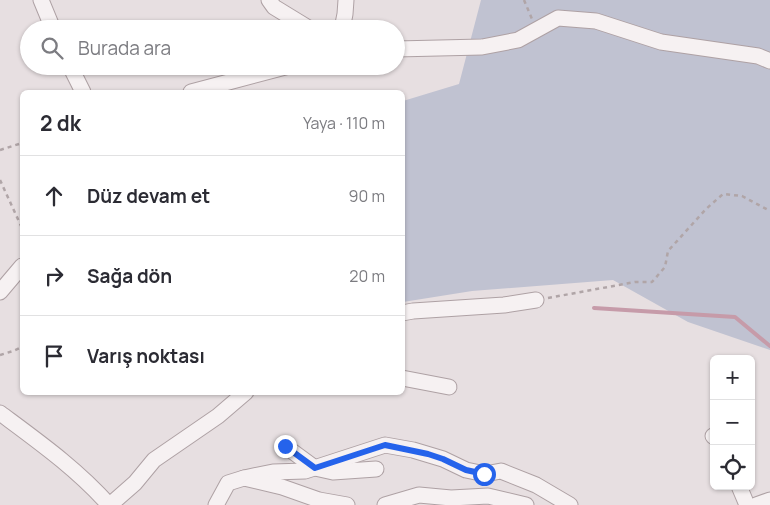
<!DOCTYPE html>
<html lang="tr">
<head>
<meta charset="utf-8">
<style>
	:root { --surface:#fff; --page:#f7f7f7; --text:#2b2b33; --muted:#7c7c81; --line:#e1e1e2 }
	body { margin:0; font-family:Manrope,sans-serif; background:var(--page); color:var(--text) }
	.controls { position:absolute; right:15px; bottom:15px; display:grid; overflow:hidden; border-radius:8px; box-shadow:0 1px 4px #0004 }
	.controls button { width:45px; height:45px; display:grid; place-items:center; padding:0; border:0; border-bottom:1px solid var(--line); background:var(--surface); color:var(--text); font:25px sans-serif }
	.stop { position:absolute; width:15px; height:15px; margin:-11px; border:4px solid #2563eb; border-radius:50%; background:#fff }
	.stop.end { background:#2563eb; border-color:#fff; box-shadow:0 1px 5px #0008 }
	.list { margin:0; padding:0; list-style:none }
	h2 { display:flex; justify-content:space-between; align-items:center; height:65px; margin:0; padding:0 20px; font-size:21px }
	h2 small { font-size:16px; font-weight:400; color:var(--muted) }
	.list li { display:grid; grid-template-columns:32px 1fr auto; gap:15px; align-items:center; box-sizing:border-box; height:80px; padding:0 20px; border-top:1px solid var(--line) }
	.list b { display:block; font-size:19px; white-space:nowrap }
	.list em { font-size:16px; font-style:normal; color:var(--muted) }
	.icon { flex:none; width:28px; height:28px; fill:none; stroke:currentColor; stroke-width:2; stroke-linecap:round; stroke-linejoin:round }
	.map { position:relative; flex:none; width:770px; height:505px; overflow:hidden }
	.search { position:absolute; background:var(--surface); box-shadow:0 1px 4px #0004; left:20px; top:20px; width:385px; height:55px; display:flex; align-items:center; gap:12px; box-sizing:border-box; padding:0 18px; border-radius:28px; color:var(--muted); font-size:19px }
	.panel { position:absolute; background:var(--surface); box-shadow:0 1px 4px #0004; left:20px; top:90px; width:385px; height:305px; border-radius:8px }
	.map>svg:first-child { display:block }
	.green { fill:#c0c2d1 }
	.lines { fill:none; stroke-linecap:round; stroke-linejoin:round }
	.stream { stroke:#c69ba9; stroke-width:4 }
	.minor-casing { stroke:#aea1a4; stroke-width:17 }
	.path { stroke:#b0a5a7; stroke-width:2.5; stroke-dasharray:4 4; stroke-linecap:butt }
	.minor { stroke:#f6f1f2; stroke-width:15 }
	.route { stroke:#2563eb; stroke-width:6 }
</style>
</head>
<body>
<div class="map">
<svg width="770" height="505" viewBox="0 0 770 505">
	<rect width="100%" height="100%" fill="#e7dfe1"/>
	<path class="green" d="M481 0H770V350L688 322 613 280 472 291 403 302V101L459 84Z"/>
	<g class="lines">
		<path class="stream" d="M594 308 735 317 770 346"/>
		<defs>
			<g id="minor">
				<path d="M41 0 53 29"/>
				<path d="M269 0 274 7 310 29"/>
				<path d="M342 29 345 14 346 0"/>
				<path d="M396 49 482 47 518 40 558 18 596 21 661 42 758 56 770 61"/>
				<path d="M70 66 83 92"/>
				<path d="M191 92 289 66"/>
				<path d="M0 292 22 266"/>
				<path d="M402 313 413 311 504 305 536 300"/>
				<path d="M402 378 449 387"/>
				<path d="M0 413C39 442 77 469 109 505"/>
				<path d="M713 436 714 437"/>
				<path d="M285 446 315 468 333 472 376 469"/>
				<path d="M244 478 273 472 305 471 385 445 413 450 443 459 466 470 485 474 501 471 536 485 570 505"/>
				<path d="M739 486 747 505"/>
				<path d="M110 505 135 483 154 460 218 416 246 392"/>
				<path d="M216 505 228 483 244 478 282 487 319 500 347 505"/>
				<path d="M385 505 419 495 451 498 488 496 526 505"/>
				<path d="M756 505 770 500"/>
			</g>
		</defs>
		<use href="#minor" class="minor-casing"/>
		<g class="path">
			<path d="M524 0 532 19"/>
			<path d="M0 150 22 143"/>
			<path d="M0 180 22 228"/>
			<path d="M548 298 635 282H652L665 267 668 251 706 209 723 194 742 196 770 211"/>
			<path d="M0 355 13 351 22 347"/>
		</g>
		<use href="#minor" class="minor"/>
	</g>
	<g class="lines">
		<path class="route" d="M285 446 315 468 385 445 428 454 443 459 466 470 484 474"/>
	</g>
</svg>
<div class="controls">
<button>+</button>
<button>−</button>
<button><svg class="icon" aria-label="locate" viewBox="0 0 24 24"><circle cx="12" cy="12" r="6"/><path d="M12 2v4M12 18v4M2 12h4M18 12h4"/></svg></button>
</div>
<div class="stop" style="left:484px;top:474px"></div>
<div class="stop end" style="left:285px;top:446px"></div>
<div class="search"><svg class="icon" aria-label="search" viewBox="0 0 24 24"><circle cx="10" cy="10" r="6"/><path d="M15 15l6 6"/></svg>Burada ara</div>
<section class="panel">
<h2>2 dk<small>Yaya · 110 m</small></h2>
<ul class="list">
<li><svg class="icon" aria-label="ahead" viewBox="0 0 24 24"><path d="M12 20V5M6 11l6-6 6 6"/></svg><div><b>Düz devam et</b></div><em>90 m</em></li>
<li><svg class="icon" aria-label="right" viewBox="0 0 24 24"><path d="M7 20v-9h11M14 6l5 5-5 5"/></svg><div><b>Sağa dön</b></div><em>20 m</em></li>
<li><svg class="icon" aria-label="arrive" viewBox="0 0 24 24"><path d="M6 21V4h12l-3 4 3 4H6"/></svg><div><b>Varış noktası</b></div></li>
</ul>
</section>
</div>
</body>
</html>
